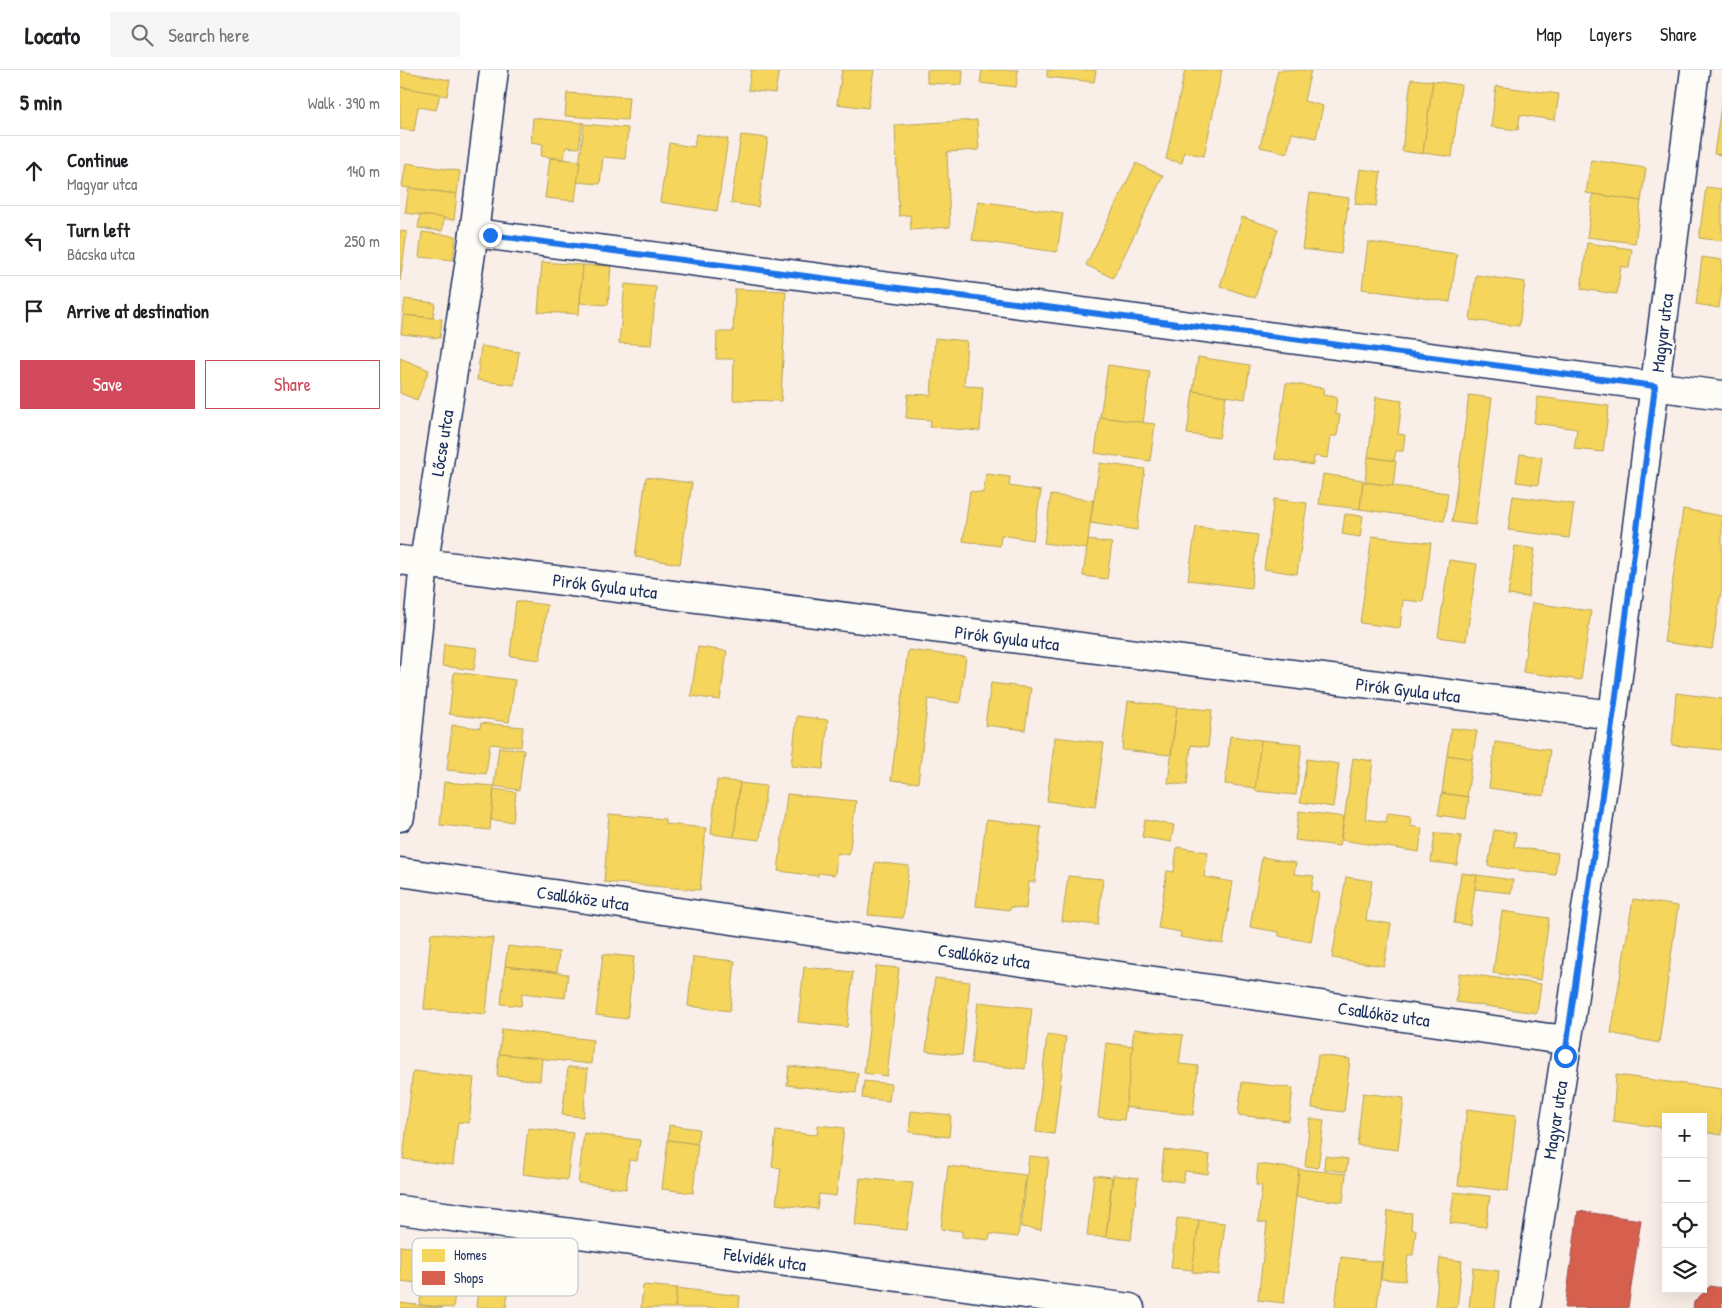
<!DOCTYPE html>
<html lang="en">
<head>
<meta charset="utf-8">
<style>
	:root { --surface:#fff; --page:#f6f6f6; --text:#202124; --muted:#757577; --line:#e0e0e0; --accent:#d1495b }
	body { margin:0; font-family:"Patrick Hand",sans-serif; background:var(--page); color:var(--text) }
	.controls { position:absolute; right:15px; bottom:15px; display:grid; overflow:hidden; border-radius:0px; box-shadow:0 5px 20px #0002 }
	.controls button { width:45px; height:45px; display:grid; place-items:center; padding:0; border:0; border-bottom:1px solid var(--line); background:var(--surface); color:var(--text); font:25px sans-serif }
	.stop { position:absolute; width:15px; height:15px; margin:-11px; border:4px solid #1a73e8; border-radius:50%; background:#fff }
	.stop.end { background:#1a73e8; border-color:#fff; box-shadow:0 1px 5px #0008 }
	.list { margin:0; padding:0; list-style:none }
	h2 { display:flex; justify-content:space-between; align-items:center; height:65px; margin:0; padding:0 20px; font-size:21px }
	h2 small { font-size:16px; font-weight:400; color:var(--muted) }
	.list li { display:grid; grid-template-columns:32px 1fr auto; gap:15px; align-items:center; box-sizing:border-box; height:70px; padding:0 20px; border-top:1px solid var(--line) }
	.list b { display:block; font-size:19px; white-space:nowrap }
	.list p { margin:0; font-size:16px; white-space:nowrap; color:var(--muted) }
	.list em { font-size:16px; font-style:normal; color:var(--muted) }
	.actions { display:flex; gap:10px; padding:15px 20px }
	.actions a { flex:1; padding:11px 0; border:1px solid var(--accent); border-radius:0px; text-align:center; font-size:18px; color:var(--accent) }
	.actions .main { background:var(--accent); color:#fff }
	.icon { flex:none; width:28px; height:28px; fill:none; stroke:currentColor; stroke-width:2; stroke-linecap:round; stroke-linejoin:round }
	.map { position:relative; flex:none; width:1322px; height:1238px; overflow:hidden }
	header { display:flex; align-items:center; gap:30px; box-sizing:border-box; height:70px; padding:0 25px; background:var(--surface); border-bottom:1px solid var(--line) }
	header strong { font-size:24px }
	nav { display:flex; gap:28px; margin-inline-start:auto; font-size:18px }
	.search { width:350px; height:45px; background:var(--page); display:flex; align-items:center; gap:12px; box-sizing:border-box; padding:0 18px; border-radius:0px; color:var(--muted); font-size:19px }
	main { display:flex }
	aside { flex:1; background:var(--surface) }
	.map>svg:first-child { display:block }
	.homes { fill:#f6d55c; stroke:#b4a35d }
	.shops { fill:#d6604d; stroke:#9e5152 }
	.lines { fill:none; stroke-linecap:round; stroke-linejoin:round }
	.street-casing { stroke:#1b2f5e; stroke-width:31 }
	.street { stroke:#fdfcf7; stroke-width:28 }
	.route { stroke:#1a73e8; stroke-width:6 }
	.labels { text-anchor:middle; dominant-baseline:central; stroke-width:5; stroke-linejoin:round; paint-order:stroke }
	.street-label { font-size:18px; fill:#1b2f5e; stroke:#fdfcf7 }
	.key { fill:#fdfcf7; stroke:#b9bec9; stroke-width:1 }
	.key-label { font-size:14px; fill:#1b2f5e }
</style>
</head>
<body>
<header>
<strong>Locato</strong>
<div class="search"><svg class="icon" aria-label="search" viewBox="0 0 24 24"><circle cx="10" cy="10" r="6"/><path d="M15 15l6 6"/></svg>Search here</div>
<nav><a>Map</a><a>Layers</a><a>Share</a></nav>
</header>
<main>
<aside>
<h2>5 min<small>Walk · 390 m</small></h2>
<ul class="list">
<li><svg class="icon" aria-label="ahead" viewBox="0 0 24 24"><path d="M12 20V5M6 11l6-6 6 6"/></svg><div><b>Continue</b><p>Magyar utca</p></div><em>140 m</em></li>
<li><svg class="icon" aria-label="left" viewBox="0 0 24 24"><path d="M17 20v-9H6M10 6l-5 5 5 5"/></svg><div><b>Turn left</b><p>Bácska utca</p></div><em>250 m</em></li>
<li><svg class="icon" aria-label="arrive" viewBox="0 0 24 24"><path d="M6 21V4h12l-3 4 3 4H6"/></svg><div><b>Arrive at destination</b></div></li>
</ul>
<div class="actions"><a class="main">Save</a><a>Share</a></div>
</aside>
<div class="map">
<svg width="1322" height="1238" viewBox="0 0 1322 1238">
	<rect width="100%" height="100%" fill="#faeee8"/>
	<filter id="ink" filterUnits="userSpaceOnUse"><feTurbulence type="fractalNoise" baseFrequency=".02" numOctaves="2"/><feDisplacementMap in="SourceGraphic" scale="10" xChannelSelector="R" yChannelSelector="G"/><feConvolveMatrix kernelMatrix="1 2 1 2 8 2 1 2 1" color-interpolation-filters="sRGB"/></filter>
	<g filter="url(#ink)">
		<g class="homes">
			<path d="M351 0H379L375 23 348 20Z"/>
			<path d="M442 0H474L468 38 437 34Z"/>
			<path d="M527 0H563L562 15 527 13Z"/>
			<path d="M582 0H618L616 17 580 13Z"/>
			<path d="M647 0H696L694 12 647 7Z"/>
			<path d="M785 0H822L804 86 784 82 782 93 766 89Z"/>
			<path d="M878 0H911L904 31 923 36 916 68 892 63 887 83 860 77Z"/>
			<path d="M0 1 50 10 47 26 0 17Z"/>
			<path d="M1011 9 1033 11 1023 84 1002 81Z"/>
			<path d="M1033 11 1061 15 1052 87 1023 83Z"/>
			<path d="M1096 16 1159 24 1155 50 1120 45 1118 60 1091 57Z"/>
			<path d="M0 17 40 24 36 40 18 37 14 61 0 59Z"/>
			<path d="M167 23 229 27 227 50 165 46Z"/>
			<path d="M1322 29V85L1314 84Z"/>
			<path d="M133 48 184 53 182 54 179 78 166 77 164 89 141 86 143 74 131 72Z"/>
			<path d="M577 50 579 80 547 82 550 157 511 160 510 145 499 146 495 55Z"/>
			<path d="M184 54 228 58 225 89 203 87 200 114 177 112Z"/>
			<path d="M296 64 328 69 317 141 260 132 269 73 294 77Z"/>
			<path d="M341 65 368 68 358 137 331 133Z"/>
			<path d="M150 88 180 91 175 131 145 128Z"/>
			<path d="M1191 90 1246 98 1241 131 1186 123Z"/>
			<path d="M6 93 60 101 57 124 2 117Z"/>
			<path d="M736 93 763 106 713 208 686 195Z"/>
			<path d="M960 99 981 102 976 136 955 134Z"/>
			<path d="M1306 117 1322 119V171L1299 168Z"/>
			<path d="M9 118 57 124 54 150 5 143Z"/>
			<path d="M910 123 949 128 941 184 902 179Z"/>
			<path d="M1193 124 1241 131 1235 173 1187 167Z"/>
			<path d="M578 131 663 143 657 182 572 170Z"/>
			<path d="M20 145 44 148 42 161 18 158Z"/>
			<path d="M842 147 878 159 855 228 820 216Z"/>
			<path d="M0 161 7 162 0 211Z"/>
			<path d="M22 162 56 166 53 190 19 187Z"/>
			<path d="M968 172 1057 184 1050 232 962 219Z"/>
			<path d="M1187 173 1232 179 1229 198 1221 196 1217 224 1181 219Z"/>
			<path d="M1302 187 1322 190V216L1319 238 1296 234Z"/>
			<path d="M142 192 183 195 179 244 138 242Z"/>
			<path d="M183 195 211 196 208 235 180 233Z"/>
			<path d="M1076 205 1125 212 1119 256 1070 250Z"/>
			<path d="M225 214 256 217 251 275 219 273Z"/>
			<path d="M335 219 386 221 381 331 333 330 334 289H316L317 262H333Z"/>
			<path d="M5 229 35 233 33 248 3 245Z"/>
			<path d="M3 245 42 249 40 268 1 264Z"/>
			<path d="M535 268 567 271 564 316 583 317 580 361 530 357 531 350 506 348 508 324 531 325Z"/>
			<path d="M81 276 119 282 114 315 77 310Z"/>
			<path d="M798 287 850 295 845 329 793 321Z"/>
			<path d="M0 288 29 300 17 330 0 323Z"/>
			<path d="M708 295 750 301 743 353 700 347Z"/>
			<path d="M886 313 924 318 923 325 937 327 935 344 940 345 937 366H931L928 388 914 386 913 395 875 389Z"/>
			<path d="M793 321 826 326 819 368 787 364Z"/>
			<path d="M1069 325 1092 328 1075 455 1052 452Z"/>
			<path d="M976 327 1002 331 998 364 1005 365 1003 381H996L994 391 968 387Z"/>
			<path d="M1138 327 1209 336 1203 382 1174 379 1177 359 1134 353Z"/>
			<path d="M700 347 755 354 750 391 695 383Z"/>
			<path d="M1120 384 1142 387 1138 415 1116 412Z"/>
			<path d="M968 387 996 391 993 416 965 412Z"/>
			<path d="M700 393 745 399 737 460 690 453Z"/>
			<path d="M586 404 610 407 609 416 641 421 633 470 601 465 600 476 563 471 570 421 583 423Z"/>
			<path d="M923 404 963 410 960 439 919 434Z"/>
			<path d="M246 407 292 413 280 494 235 487Z"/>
			<path d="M963 412 1048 423 1044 451 960 439Z"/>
			<path d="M651 425 693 430 687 479 644 473Z"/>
			<path d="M1113 426 1174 434 1169 468 1108 460Z"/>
			<path d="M874 429 907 433 897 504 864 499Z"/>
			<path d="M1283 439 1322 446V515L1312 579 1264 572Z"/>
			<path d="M945 444 963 446 960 467 942 464Z"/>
			<path d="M796 457 858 465 851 518 788 510Z"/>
			<path d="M972 466 1031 473 1023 532 1003 530 1000 558 960 553Z"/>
			<path d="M688 470 712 473 707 509 683 506Z"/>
			<path d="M1115 476 1135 479 1128 527 1108 525Z"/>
			<path d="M1049 490 1077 494 1066 571 1038 567Z"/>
			<path d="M116 531 147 535 140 590 110 586Z"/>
			<path d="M1132 533 1191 541 1181 610 1123 602Z"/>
			<path d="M44 574 77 578 74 600 42 596Z"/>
			<path d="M298 577 327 581 320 630 291 626Z"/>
			<path d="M508 580 566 587 560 633 528 629 518 713 491 710Z"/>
			<path d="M54 602 115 610 109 652 49 644Z"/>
			<path d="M591 613 631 618 625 660 585 655Z"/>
			<path d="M1276 623 1322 629V680L1272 675Z"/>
			<path d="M728 631 777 637 771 685 722 680Z"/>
			<path d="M777 637 812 640 808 677 791 675 787 715 768 713Z"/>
			<path d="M397 646 428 650 423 699 391 696Z"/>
			<path d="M81 653 123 657 121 677 90 674 86 704 47 700 52 655 80 658Z"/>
			<path d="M1051 658 1077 661 1072 689 1047 685Z"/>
			<path d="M830 666 861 670 856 718 825 714Z"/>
			<path d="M655 667 704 673 695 737 647 731Z"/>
			<path d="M861 670 902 674 896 725 855 721Z"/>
			<path d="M1095 672 1150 680 1144 726 1089 718Z"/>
			<path d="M99 677 124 680 119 720 94 716Z"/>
			<path d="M1047 685 1072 689 1067 727 1042 723Z"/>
			<path d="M953 688 973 691 965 749 986 752 988 743 1011 746 1010 756 1022 758 1019 782 941 770Z"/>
			<path d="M907 689 939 694 933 737 900 732Z"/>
			<path d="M317 710 340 712 334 767 311 764Z"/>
			<path d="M44 712 94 716 90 760 40 755Z"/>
			<path d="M340 713 366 716 360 770 334 767Z"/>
			<path d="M94 719 116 722 113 752 91 750Z"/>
			<path d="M1042 723 1069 727 1066 749 1038 745Z"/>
			<path d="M387 724 456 731 449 785 437 783 435 805 418 803V806L378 801Z"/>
			<path d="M899 741 944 747 939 776 895 770Z"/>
			<path d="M209 744 265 749V754L306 758 300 820 204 812Z"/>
			<path d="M586 750 641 757 635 812H629L626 839 610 837V840L576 836Z"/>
			<path d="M745 750 774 755 771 772 742 767Z"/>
			<path d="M1094 760 1116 763 1114 777 1158 783 1155 805 1088 796Z"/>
			<path d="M1035 763 1061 766 1057 795 1031 792Z"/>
			<path d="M777 777 808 782 804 807 833 812 823 874 780 867 781 862 758 858 767 801 774 802Z"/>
			<path d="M862 787 896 793 894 804 914 806 911 821 919 823 911 872 879 866V862L850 857Z"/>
			<path d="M475 792 509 796 503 848 468 845Z"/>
			<path d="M1061 803 1077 805 1070 855 1054 853Z"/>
			<path d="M1077 805 1113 810 1111 823 1075 819Z"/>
			<path d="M668 806 703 809 698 855 662 851Z"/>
			<path d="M946 807 972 811 966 850 991 854 984 896 932 888Z"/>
			<path d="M1233 829 1278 836 1259 973 1211 963Z"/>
			<path d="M1102 841 1149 848 1141 910 1093 903Z"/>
			<path d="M31 863 93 868 86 944 24 939Z"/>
			<path d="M108 876 159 882 157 902 105 896Z"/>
			<path d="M203 884 234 887 227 949 196 945Z"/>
			<path d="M293 887 335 891 330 941 288 936Z"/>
			<path d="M105 896 168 904 165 928 122 923 121 936 101 934Z"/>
			<path d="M476 896 499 898 487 1006 464 1003Z"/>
			<path d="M404 897 453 902 447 957 398 952Z"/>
			<path d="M1059 903 1141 914 1137 943 1056 932Z"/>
			<path d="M535 908 570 912 562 985 526 981Z"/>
			<path d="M578 932 632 938 625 999 571 993Z"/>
			<path d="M102 959 193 970 191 994 99 984Z"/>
			<path d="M734 959 783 965 779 994 798 996 793 1045 725 1037Z"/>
			<path d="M647 965 666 967 654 1064 636 1062Z"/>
			<path d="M706 973 733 976 724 1050 698 1047Z"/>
			<path d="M99 984 142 988 140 1011 97 1006Z"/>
			<path d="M918 985 950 989 944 1042 912 1038Z"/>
			<path d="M389 996 458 1003 456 1023 387 1015Z"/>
			<path d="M168 997 188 999 183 1047 162 1045Z"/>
			<path d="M13 1001 74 1008 69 1053 58 1052 53 1095 3 1089Z"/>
			<path d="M1216 1005 1322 1019V1065L1303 1062V1047H1266V1058L1213 1051Z"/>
			<path d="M464 1011 491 1014 489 1031 462 1028Z"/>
			<path d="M842 1012 893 1018 889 1051 838 1045Z"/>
			<path d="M963 1023 1004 1028 998 1080 957 1075Z"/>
			<path d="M1067 1039 1116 1045 1108 1121 1058 1115Z"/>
			<path d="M511 1041 551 1045 549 1067 509 1062Z"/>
			<path d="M910 1049 924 1050 918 1098 905 1096Z"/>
			<path d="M269 1055 299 1059 297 1074 268 1070Z"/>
			<path d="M418 1055 444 1058 436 1126 419 1124 417 1139 376 1134 381 1098 372 1097 376 1061 417 1065Z"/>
			<path d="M128 1058 173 1063 167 1110 123 1104Z"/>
			<path d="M184 1063 240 1070 237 1091 229 1090 226 1119 178 1113Z"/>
			<path d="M268 1070 298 1074 293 1123 262 1119Z"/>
			<path d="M764 1080 810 1085 808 1104 785 1101 783 1112 761 1109Z"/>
			<path d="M629 1086 649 1088 641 1160 621 1157Z"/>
			<path d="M925 1086 948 1089 946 1102 924 1099Z"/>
			<path d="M858 1094 899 1099 884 1233 858 1230 867 1153 858 1152 862 1116 856 1115Z"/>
			<path d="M548 1096 626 1105 618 1167 590 1164 589 1170 562 1167V1161L541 1159Z"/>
			<path d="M899 1099 946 1104 943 1132 896 1127Z"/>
			<path d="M694 1105 712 1107 706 1167 687 1166Z"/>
			<path d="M713 1105 738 1108 731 1170 706 1167Z"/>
			<path d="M460 1108 513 1113 507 1160 455 1155Z"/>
			<path d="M1054 1122 1090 1126 1086 1157 1050 1153Z"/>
			<path d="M988 1141 1012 1143 1011 1159 1016 1160 1013 1185H1008L1005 1211 981 1209Z"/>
			<path d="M777 1148 799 1150 793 1200 771 1198Z"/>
			<path d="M799 1150 825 1153 819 1205 792 1202Z"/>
			<path d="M83 1173 114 1176 106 1238 76 1237Z"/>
			<path d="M0 1176 55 1182 51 1217 0 1211Z"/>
			<path d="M941 1187 982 1192 977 1238H935Z"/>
			<path d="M1040 1188 1062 1191 1057 1238 1035 1237Z"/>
			<path d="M1073 1198 1099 1201 1095 1238H1069Z"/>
			<path d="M243 1215 277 1218 275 1238H241Z"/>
			<path d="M277 1218 340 1226 339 1238H275Z"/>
			<path d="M21 1220 55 1224 53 1238 20 1235Z"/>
			<path d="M0 1233 43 1238H0Z"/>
		</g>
		<g class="shops">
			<path d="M1178 1141 1241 1150 1228 1238H1165Z"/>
			<path d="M1310 1216 1322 1218V1238H1293L1294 1232Z"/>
		</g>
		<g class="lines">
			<defs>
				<g id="street">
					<path d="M74 163 1322 325"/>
					<path d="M0 490 1213 645"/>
					<path d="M0 747 24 492 74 163 94 0"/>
					<path d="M0 802 1149 968 1167 969"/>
					<path d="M0 1140 730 1238"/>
					<path d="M1126 1238 1170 954 1213 645 1295 0"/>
				</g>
			</defs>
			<use href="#street" class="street-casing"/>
			<use href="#street" class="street"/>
		</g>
	</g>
	<g class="lines" filter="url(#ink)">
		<path class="route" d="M90 165 1255 316 1216 626 1165 986"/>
	</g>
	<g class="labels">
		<g class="street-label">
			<text transform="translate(1262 263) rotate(-83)">Magyar utca</text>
			<text transform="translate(42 373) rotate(-81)">Lőcse utca</text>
			<text transform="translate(205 516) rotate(7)">Pirók Gyula utca</text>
			<text transform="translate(607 568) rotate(7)">Pirók Gyula utca</text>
			<text transform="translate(1008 620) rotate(7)">Pirók Gyula utca</text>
			<text transform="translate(183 828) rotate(8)">Csallóköz utca</text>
			<text transform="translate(584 886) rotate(8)">Csallóköz utca</text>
			<text transform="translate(984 944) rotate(8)">Csallóköz utca</text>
			<text transform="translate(1155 1050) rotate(-81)">Magyar utca</text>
			<text transform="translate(365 1189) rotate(8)">Felvidék utca</text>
		</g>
	</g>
	<rect x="12" y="1168" width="166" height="58" rx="8" class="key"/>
	<rect x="22" y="1179" width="23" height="13" fill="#f6d55c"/>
	<rect x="22" y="1201" width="23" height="14" fill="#d6604d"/>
	<g class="key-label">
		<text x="54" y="1190">Homes</text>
		<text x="54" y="1213">Shops</text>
	</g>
</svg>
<div class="controls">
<button>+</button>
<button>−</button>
<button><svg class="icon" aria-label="locate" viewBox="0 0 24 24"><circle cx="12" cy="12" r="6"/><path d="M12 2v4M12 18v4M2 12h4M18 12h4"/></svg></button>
<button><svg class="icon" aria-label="layers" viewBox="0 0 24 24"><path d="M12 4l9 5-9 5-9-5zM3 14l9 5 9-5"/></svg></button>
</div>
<div class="stop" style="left:1165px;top:986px"></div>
<div class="stop end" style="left:90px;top:165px"></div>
</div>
</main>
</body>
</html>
